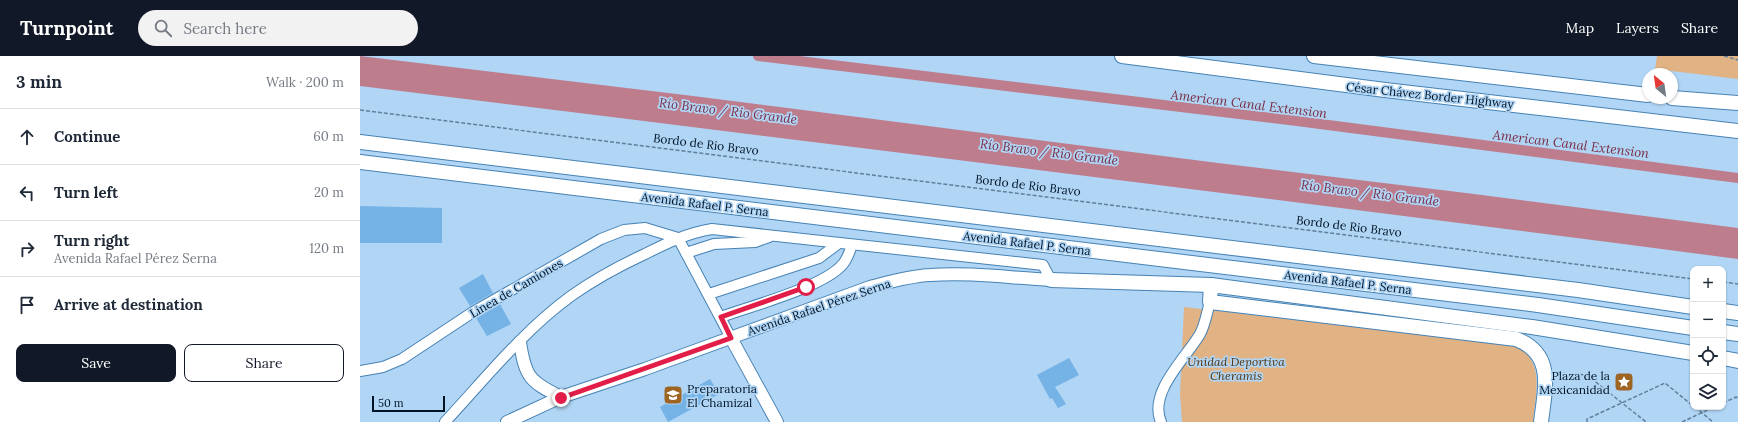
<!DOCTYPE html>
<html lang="en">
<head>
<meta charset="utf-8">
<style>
	:root { --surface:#fff; --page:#f2f2f3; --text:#1f2937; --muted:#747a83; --line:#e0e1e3; --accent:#111827 }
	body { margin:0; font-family:Lora,serif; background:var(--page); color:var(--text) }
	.controls { position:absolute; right:12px; bottom:12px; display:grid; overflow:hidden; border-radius:8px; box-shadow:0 1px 3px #0004 }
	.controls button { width:36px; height:36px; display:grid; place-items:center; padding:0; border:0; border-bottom:1px solid var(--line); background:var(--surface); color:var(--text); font:20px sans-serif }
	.compass { position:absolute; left:1282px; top:12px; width:36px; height:36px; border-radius:50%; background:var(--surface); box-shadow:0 1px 3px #0004; rotate:331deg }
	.scale { position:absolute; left:12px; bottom:10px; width:73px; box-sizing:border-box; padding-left:4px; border:2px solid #001427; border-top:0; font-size:11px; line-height:14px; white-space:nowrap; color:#001427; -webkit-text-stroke:3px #b0d5f5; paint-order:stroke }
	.stop { position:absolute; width:12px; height:12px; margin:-9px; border:3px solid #e11d48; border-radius:50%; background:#fff }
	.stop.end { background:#e11d48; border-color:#fff; box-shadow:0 1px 4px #0008 }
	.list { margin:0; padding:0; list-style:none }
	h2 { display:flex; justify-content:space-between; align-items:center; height:52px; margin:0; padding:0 16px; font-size:17px }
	h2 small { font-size:13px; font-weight:400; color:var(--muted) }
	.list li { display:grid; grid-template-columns:26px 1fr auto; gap:12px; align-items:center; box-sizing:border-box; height:56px; padding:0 16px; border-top:1px solid var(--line) }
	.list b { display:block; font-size:15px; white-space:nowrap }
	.list p { margin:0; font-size:13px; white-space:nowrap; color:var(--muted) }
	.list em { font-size:13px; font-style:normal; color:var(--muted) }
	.actions { display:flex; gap:8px; padding:12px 16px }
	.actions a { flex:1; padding:9px 0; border:1px solid var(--accent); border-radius:8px; text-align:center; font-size:14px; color:var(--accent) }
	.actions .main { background:var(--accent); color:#fff }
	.icon { flex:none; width:22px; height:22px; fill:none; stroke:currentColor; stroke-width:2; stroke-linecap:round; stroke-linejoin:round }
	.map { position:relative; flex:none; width:1378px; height:366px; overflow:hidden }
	header { display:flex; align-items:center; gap:24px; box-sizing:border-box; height:56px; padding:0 20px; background:var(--accent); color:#fff }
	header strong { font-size:19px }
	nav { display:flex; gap:22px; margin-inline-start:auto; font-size:14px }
	.search { width:280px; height:36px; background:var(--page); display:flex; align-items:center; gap:10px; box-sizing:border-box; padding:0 14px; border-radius:22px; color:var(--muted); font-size:15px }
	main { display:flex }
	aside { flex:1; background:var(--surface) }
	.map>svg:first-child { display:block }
	.green { fill:#e1b284 }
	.water { fill:#be7d8c }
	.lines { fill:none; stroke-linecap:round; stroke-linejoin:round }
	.canal { stroke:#be7d8c; stroke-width:10 }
	.building { fill:#75b2e6 }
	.minor-casing { stroke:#4682b4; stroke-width:12 }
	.major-casing { stroke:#4682b4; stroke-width:14 }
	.highway-casing { stroke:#4682b4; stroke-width:16 }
	.path { stroke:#617f99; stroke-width:1.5; stroke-dasharray:4 2; stroke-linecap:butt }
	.minor { stroke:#fff; stroke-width:10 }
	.major { stroke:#fff; stroke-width:12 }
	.highway { stroke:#fff; stroke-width:14 }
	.route { stroke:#e11d48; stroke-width:5 }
	.labels { text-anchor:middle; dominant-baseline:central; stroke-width:3.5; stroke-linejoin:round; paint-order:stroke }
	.street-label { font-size:12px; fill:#001427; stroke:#b0d5f5 }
	.park-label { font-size:12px; font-style:italic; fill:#52320d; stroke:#b0d5f5 }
	.poi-label { font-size:12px; fill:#001427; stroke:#b0d5f5; text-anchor:end }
	.water-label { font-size:13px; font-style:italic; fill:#7a2b42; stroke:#b0d5f5 }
</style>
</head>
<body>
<header>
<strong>Turnpoint</strong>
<div class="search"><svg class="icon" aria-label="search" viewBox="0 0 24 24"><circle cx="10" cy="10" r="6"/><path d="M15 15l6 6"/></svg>Search here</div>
<nav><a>Map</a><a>Layers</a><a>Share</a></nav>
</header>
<main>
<aside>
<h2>3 min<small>Walk · 200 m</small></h2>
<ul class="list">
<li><svg class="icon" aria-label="ahead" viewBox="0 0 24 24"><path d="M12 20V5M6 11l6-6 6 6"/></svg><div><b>Continue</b></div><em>60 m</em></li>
<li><svg class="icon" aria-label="left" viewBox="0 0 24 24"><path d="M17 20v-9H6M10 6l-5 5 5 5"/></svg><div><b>Turn left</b></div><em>20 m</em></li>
<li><svg class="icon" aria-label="right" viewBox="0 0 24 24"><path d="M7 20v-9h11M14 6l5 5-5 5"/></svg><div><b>Turn right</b><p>Avenida Rafael Pérez Serna</p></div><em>120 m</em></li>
<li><svg class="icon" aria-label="arrive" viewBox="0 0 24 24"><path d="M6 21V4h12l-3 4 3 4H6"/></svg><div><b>Arrive at destination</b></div></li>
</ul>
<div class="actions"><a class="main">Save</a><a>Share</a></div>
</aside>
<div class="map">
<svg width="1378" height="366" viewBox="0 0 1378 366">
	<rect width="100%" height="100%" fill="#b0d5f5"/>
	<g class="green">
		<path d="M1297 0H1378V23L1295 13Z"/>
		<path d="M824 251 1156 290C1186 306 1175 338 1173 366H822L820 338Z"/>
	</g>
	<path class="water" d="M0 0 333 40 858 107 1106 137 1378 172V203C919 143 459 87 0 30Z"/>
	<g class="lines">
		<path class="canal" d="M398 0 937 65 1378 122"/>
	</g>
	<g class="building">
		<path d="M0 150 82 152V187H0Z"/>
		<path d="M123 218 133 237 110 250 99 232Z"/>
		<path d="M140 248 151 268 127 280 116 262Z"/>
		<path d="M709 302 719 319 695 331 706 348 698 352 692 342 690 343 677 319Z"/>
		<path d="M350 323 359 338 308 366 300 351Z"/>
	</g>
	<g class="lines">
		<defs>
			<g id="minor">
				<path d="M326 197 354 188 395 186 409 181"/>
				<path d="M349 238 459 202 479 187"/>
				<path d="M361 261C391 250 464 231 483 208 487 203 490 195 492 189"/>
				<path d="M0 315 23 311 42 303 113 256 241 183 264 174 285 172 318 182 371 282"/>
				<path d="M85 366C125 323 163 275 211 240 235 223 259 210 285 198 307 187 327 177 352 173L683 209 691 224"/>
				<path d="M801 366C788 336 826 302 840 278 845 269 847 256 850 246"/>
			</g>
			<g id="major">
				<path d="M371 282 417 366"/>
				<path d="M160 286C165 321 170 326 201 341"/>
				<path d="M147 366 201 341 285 313 510 231C530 226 549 220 570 219 610 216 651 222 691 224"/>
			</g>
			<g id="highway">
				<path d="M762 0 1025 34 1378 75"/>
				<path d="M954 0 1288 39"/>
				<path d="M1312 42 1378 47"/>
				<path d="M0 86 1218 234 1333 251"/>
				<path d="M0 106 1178 249 1333 272"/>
				<path d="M691 224 851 229 1172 271 1333 297"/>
				<path d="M851 229 850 246 1156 283C1195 298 1185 332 1181 366"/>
				<path d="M1363 255 1378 257"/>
				<path d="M1363 276 1378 278"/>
				<path d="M1363 302 1378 305"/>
			</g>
		</defs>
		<use href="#minor" class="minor-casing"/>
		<use href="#major" class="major-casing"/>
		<use href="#highway" class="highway-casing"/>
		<g class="path">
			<path d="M1364 0 1378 4"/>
			<path d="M0 54 1333 223"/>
			<path d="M1363 226 1378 228"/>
			<path d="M1196 317 1227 319 1286 366"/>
			<path d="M1363 347 1376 341 1378 342"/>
			<path d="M1335 351 1353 366"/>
			<path d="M1227 366V363L1305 327 1333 350"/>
			<path d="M1322 366 1354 351"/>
		</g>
		<use href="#minor" class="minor"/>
		<use href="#major" class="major"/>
		<use href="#highway" class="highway"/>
	</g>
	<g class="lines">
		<path class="route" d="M201 342 371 282 361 261 446 231"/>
	</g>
	<defs>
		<symbol id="sight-square" viewBox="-11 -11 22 22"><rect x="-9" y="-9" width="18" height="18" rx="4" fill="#9d6422" stroke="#b0d5f5"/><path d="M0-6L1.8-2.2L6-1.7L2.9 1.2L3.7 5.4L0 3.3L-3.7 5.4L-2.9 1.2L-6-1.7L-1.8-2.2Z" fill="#fff"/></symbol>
		<symbol id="school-square" viewBox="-11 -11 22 22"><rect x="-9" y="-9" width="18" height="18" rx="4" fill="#9d6422" stroke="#b0d5f5"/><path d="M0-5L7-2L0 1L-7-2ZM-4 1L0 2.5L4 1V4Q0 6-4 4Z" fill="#fff"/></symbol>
	</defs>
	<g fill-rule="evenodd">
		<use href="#sight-square" x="1253" y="315" width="22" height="22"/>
		<use href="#school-square" x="302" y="328" width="22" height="22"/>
	</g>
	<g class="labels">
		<g class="street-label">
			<text transform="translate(1070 39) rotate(6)">César Chávez Border Highway</text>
			<text transform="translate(346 88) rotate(7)">Bordo de Rio Bravo</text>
			<text transform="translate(668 129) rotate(7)">Bordo de Rio Bravo</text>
			<text transform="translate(345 148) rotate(7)">Avenida Rafael P. Serna</text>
			<text transform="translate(989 170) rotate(7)">Bordo de Rio Bravo</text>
			<text transform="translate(667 187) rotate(7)">Avenida Rafael P. Serna</text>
			<text transform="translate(988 226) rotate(7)">Avenida Rafael P. Serna</text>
			<text transform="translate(156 232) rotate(-30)">Linea de Camiones</text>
			<text transform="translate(459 251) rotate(-19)">Avenida Rafael Pérez Serna</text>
		</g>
		<g class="park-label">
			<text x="876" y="305">Unidad Deportiva<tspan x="876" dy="14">Cheramis</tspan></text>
		</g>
		<g class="poi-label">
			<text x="1250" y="319">Plaza de la<tspan x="1250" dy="14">Mexicanidad</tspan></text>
			<text x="327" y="332" text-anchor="start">Preparatoria<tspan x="327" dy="14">El Chamizal</tspan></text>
		</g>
		<g class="water-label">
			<text transform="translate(889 48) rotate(7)">American Canal Extension</text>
			<text transform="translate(368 55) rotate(7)">Río Bravo / Rio Grande</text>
			<text transform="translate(1211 88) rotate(7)">American Canal Extension</text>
			<text transform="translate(689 96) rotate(7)">Río Bravo / Rio Grande</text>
			<text transform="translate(1010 137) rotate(7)">Río Bravo / Rio Grande</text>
		</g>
	</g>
</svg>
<div class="controls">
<button>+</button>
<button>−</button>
<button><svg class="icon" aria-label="locate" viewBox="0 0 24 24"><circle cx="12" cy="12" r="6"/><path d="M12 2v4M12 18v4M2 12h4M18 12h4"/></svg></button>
<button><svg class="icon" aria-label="layers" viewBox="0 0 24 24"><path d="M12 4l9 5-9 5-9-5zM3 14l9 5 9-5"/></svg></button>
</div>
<svg class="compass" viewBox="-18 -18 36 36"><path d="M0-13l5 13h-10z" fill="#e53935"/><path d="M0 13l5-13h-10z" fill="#747a83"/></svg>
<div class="scale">50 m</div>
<div class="stop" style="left:446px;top:231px"></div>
<div class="stop end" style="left:201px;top:342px"></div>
</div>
</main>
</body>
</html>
